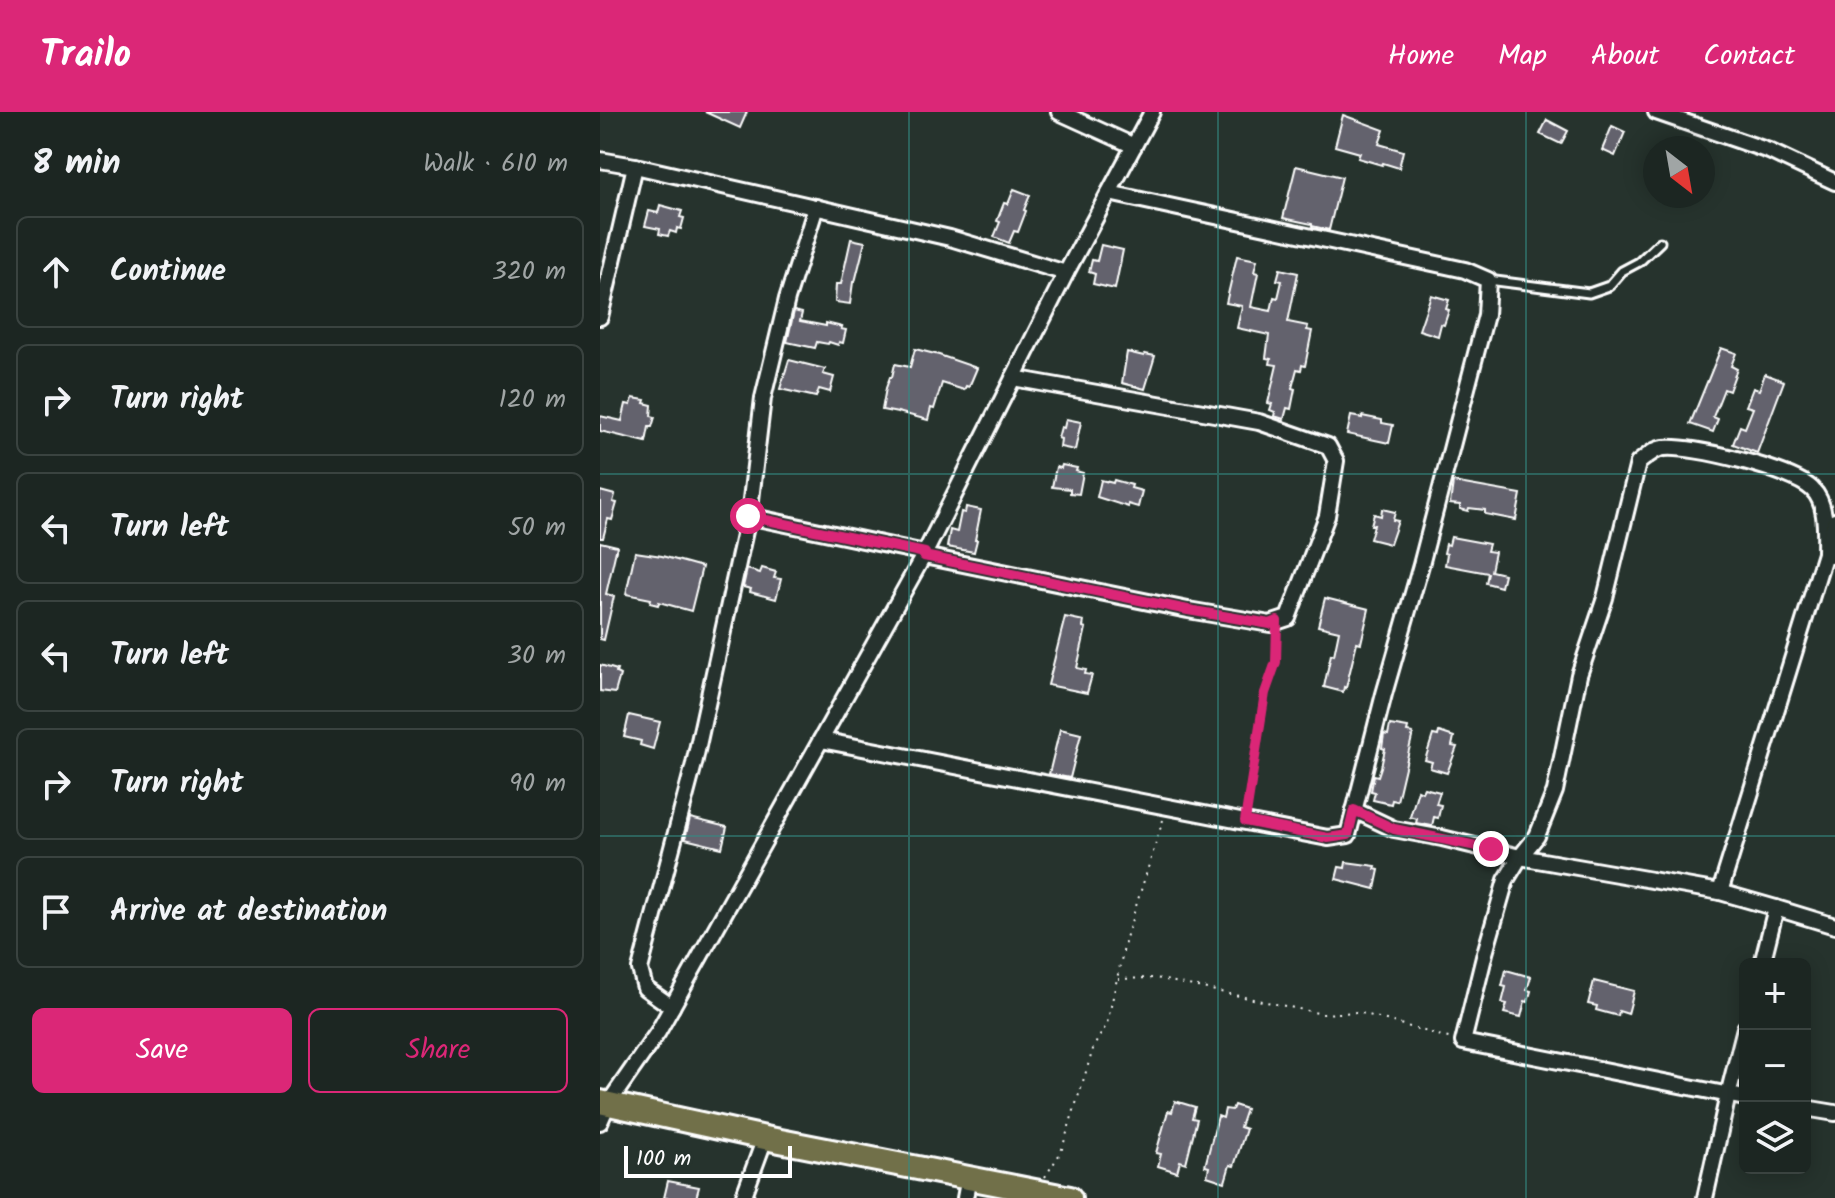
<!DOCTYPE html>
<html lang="en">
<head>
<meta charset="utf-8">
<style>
	:root { --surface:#1c2622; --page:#29322f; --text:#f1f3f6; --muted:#a0a5a5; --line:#3a4340; --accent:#db2777 }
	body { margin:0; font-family:Kalam,sans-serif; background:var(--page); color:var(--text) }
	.controls { position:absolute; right:24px; bottom:24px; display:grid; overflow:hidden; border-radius:12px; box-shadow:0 4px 20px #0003 }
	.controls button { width:72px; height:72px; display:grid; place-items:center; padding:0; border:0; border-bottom:2px solid var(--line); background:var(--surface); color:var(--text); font:40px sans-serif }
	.compass { position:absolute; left:1043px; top:24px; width:72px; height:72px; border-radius:50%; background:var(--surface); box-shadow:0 4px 20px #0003; rotate:149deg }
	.scale { position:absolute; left:24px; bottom:20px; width:168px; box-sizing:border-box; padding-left:8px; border:4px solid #fff; border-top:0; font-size:22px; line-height:28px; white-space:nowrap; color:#fff; -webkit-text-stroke:6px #26332d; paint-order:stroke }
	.stop { position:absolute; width:24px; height:24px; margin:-18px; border:6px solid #db2777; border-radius:50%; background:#fff }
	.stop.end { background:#db2777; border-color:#fff; box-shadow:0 2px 8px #0008 }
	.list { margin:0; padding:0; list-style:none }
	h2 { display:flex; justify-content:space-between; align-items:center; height:104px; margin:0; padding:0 32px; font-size:34px }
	h2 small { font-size:26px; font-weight:400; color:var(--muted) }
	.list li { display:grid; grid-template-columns:52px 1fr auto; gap:24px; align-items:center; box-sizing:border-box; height:112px; margin:0 16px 16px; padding:0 16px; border:2px solid var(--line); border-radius:12px }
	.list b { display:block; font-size:30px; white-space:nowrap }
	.list em { font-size:26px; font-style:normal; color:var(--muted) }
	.actions { display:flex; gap:16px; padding:24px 32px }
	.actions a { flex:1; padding:18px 0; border:2px solid var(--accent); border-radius:12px; text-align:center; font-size:28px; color:var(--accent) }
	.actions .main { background:var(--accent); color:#fff }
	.icon { flex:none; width:44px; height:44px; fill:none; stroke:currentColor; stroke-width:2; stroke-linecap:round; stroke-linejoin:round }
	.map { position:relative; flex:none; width:1235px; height:1086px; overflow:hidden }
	header { display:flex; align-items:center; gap:48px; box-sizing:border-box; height:112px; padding:0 40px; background:var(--accent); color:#fff }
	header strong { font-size:38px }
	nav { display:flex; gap:44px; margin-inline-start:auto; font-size:28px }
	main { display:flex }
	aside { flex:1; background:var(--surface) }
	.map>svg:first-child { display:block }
	.building { fill:#64626d; stroke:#fff; stroke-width:2 }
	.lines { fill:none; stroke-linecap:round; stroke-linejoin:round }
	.lane-casing { stroke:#fff; stroke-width:13 }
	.street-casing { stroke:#fff; stroke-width:20 }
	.primary-casing { stroke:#fff; stroke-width:28 }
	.path { stroke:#fff; stroke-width:2; stroke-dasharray:2 6; stroke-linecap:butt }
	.lane { stroke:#26332d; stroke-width:7 }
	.street { stroke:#26332d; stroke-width:14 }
	.primary { stroke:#71704a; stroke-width:22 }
	.route { stroke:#db2777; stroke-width:10 }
	.grid { fill:none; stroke:#338b84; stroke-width:2; stroke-opacity:0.55 }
</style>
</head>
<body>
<header>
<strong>Trailo</strong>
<nav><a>Home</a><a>Map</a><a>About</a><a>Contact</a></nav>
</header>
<main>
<aside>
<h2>8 min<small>Walk · 610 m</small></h2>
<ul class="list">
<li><svg class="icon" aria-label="ahead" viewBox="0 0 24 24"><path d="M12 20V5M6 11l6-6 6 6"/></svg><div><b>Continue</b></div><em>320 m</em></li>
<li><svg class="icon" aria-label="right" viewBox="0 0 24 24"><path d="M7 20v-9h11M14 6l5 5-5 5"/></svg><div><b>Turn right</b></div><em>120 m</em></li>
<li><svg class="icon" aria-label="left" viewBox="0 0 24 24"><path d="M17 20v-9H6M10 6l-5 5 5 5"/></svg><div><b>Turn left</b></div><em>50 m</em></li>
<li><svg class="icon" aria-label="left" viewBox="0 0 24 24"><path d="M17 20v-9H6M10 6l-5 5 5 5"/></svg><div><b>Turn left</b></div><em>30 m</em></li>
<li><svg class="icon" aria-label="right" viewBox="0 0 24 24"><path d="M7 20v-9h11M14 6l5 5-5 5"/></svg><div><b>Turn right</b></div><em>90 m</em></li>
<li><svg class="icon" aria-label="arrive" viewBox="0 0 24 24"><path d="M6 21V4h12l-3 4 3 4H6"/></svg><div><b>Arrive at destination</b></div></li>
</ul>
<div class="actions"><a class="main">Save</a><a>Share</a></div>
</aside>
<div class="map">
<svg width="1235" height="1086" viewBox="0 0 1235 1086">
	<rect width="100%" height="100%" fill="#26332d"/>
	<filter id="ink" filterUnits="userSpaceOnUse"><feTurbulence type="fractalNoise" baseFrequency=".0125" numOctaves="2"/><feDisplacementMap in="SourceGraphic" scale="16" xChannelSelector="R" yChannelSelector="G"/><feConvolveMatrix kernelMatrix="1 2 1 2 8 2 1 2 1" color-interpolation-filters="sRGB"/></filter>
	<g filter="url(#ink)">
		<g class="building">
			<path d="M105 0H147L140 16Z"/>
			<path d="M743 3 784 18 779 32 803 39 799 56 783 51 782 53 758 46 760 41 735 34Z"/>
			<path d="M947 8 968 19 961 32 940 22Z"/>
			<path d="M1012 14 1025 20 1015 44 1002 38Z"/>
			<path d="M696 54 742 65 729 118 712 114V112L683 106Z"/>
			<path d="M414 77 430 83 424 98 426 99 418 120 414 119 409 131 394 125 400 110 397 109 404 91 408 92Z"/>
			<path d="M60 93 82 99 80 105 84 106 81 117 77 116 76 121 70 119 68 124 59 122 60 117 45 114 49 99 58 101Z"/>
			<path d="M251 127 265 130 255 170H253L250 192 235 190 236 172H241Z"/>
			<path d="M501 133 523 138 515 177 493 172 495 162 489 160 492 148 497 149Z"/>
			<path d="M637 144 657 148 654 160 658 161 651 195 671 199 674 185 678 186 682 169 677 168 680 157 698 161 688 210 708 214 707 218 712 219 705 254 702 253 701 258 697 257 692 276 695 277 691 297 687 296 684 307 674 304 675 300 670 298 672 292 668 291 677 253 670 252 671 247 666 246 669 223 637 216 642 194 626 191Z"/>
			<path d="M831 183 849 188 846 197 849 198 844 213 841 212 838 224 819 218Z"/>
			<path d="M194 199 202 201 200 209 226 214V211L242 215 241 217 246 218 243 231 239 230 238 233 229 230 228 232 217 230 215 236 187 230Z"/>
			<path d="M1121 236 1136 241 1131 254 1137 257 1129 279 1124 277 1113 305 1118 307 1113 320 1090 312Z"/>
			<path d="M315 237 339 243 377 256 369 275 366 274 364 278 342 271 334 297 331 296 328 308 298 300V301L282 298 286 276 290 265H292L295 252 310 255Z"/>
			<path d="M527 240 544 244 545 242 555 244 545 277 522 271Z"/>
			<path d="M189 248 225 257 223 262 234 265 230 280 219 277 216 285 180 277Z"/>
			<path d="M1165 262 1184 269 1157 341 1133 332 1140 314 1145 316 1153 296 1146 294 1153 276 1159 278Z"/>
			<path d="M33 286 45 288 44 291 52 293 51 304 55 305 52 315H49L46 330 0 319V304L22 309 26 292 31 293Z"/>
			<path d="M751 304 762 306V304L782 308V311L793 313 789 331 747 322Z"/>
			<path d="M466 307 481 310 475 338 460 335 461 327 458 326 461 315 464 316Z"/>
			<path d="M462 353 477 356 476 359 483 361 479 382 470 381V377L452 375 456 355 461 356Z"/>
			<path d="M501 368 513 371 514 368 532 373 531 376 542 379 538 395 528 392V395L497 385Z"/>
			<path d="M853 370 921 382 916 408 885 402V398L869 396 868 399 860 397V393L850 392Z"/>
			<path d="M0 379 15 383 13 390 17 391 12 408 8 407 3 426H0Z"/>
			<path d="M366 395 381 398 375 428H377L374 440 347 435 350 418 357 420 361 400 365 401Z"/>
			<path d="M782 397 795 400 793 408 798 409 790 432 770 427 774 413H771L774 402 781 404Z"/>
			<path d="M851 425 889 432 887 439 895 440 891 459 904 462 901 475 886 471 888 461 845 453 847 442 844 441 846 432 849 433Z"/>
			<path d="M0 430 17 434 6 482 14 484 4 528 0 527Z"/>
			<path d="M35 440 62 444 102 455 91 499 59 490 58 493 50 491 51 487 26 482Z"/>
			<path d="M162 456 176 460 174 466 181 467 176 487 150 480 151 477 143 475 147 457 160 461Z"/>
			<path d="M725 486 769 497 761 531 757 530 746 576 744 575 743 580 724 575 731 542 734 543 739 519 718 514Z"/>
			<path d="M465 505 484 509 483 515 486 516 477 556 486 558 485 562 492 563 487 581 448 573Z"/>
			<path d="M0 553 17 558 16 561 20 563 15 581 0 579Z"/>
			<path d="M29 603 60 610 53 637 40 633 41 629 24 625Z"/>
			<path d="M790 613 808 616 807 620 813 621 797 689 792 688 791 692 773 688 775 680 771 679 774 663 778 664 781 655 785 637 782 636 784 622 788 623Z"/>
			<path d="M460 617 481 622 470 666 449 662Z"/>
			<path d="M839 620 854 625 852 634 857 635 847 661 830 656 832 650 825 648 833 623 838 624Z"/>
			<path d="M824 676 840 680 836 692 841 693 838 706 834 705 832 714 816 711 817 707 810 705 818 678 822 680Z"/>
			<path d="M90 706 127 715 122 736 85 727Z"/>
			<path d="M746 750 776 754 775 757 779 758 775 777 736 767 739 755 745 756Z"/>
			<path d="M906 858 931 865 927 878 931 879 928 890 925 889 921 905 904 901 907 892 902 891 906 875 902 874Z"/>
			<path d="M994 869 1034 879 1028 902 1019 899 1018 904 996 898 997 894 988 892Z"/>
			<path d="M575 989 595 995 592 1006 597 1007 586 1051 580 1049 577 1060 558 1054 561 1042 556 1041 568 999 572 1000Z"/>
			<path d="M634 993 646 997 640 1015 646 1017 634 1054 630 1053 625 1070 607 1064 609 1055 605 1054 618 1004 623 1006 625 997 632 998Z"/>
			<path d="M68 1069 99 1075 96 1086H64Z"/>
		</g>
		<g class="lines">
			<defs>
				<path id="lane" d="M888 168 989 181 1009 174 1022 159 1039 150 1060 130"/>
				<g id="street">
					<path d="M459 0 534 34"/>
					<path d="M1056 0 1169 39 1235 70"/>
					<path d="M0 48 35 54 350 126 466 161"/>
					<path d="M0 205 35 54"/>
					<path d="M148 404 325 441"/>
					<path d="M324 444 588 498 670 512 688 506 727 404 736 349 728 334 659 310 413 266"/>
					<path d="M221 628 728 726 748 723 784 582 821 453 886 203 888 168 865 158 509 81"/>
					<path d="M754 698 794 717 842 726 920 745 906 768 885 841 863 930 1145 986"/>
					<path d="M1120 780 920 745 937 724 955 679 979 563 1005 486 1038 351C1046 345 1054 337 1064 336 1092 333 1193 358 1212 377 1228 392 1225 422 1225 442L1235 444"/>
					<path d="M1176 796 1235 814"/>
					<path d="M1162 852 1176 796 1120 780 1235 409"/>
					<path d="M72 895 45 876 40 857 94 652 150 396 163 286 187 187 216 95"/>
					<path d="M1205 996 1235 1001"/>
					<path d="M0 1010 8 992 58 920 325 441 466 161 552 0"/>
					<path d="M143 1086 165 1026"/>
					<path d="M365 1086 369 1065"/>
					<path d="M1105 1086 1128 983 1145 916"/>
				</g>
				<path id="primary" d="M0 990 165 1026 470 1086"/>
			</defs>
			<use href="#lane" class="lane-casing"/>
			<use href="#street" class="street-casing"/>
			<use href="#primary" class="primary-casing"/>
			<g class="path">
				<path d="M648 696 665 581 676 550 677 522"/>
				<path d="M518 867 556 866 722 902 758 900 852 927"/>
				<path d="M445 1065 461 1040 494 934 507 912 526 826 563 708"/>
			</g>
			<use href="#lane" class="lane"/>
			<use href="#street" class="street"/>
			<use href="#primary" class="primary"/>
		</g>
	</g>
	<g class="lines" filter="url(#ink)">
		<path class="route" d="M148 404 325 441 324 444 588 498 670 512 677 509 676 550 665 581 645 709 728 726 748 723 754 698 794 717 891 737"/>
	</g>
	<path class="grid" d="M309 0V1086M618 0V1086M926 0V1086M0 362H1235M0 724H1235"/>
</svg>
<div class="controls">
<button>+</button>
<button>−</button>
<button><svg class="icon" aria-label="layers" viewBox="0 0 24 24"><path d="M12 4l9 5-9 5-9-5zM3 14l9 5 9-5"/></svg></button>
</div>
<svg class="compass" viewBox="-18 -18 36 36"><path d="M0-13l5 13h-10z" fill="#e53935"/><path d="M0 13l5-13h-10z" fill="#a0a5a5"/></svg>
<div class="scale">100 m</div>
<div class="stop" style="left:148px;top:404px"></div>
<div class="stop end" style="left:891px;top:737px"></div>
</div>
</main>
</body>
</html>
